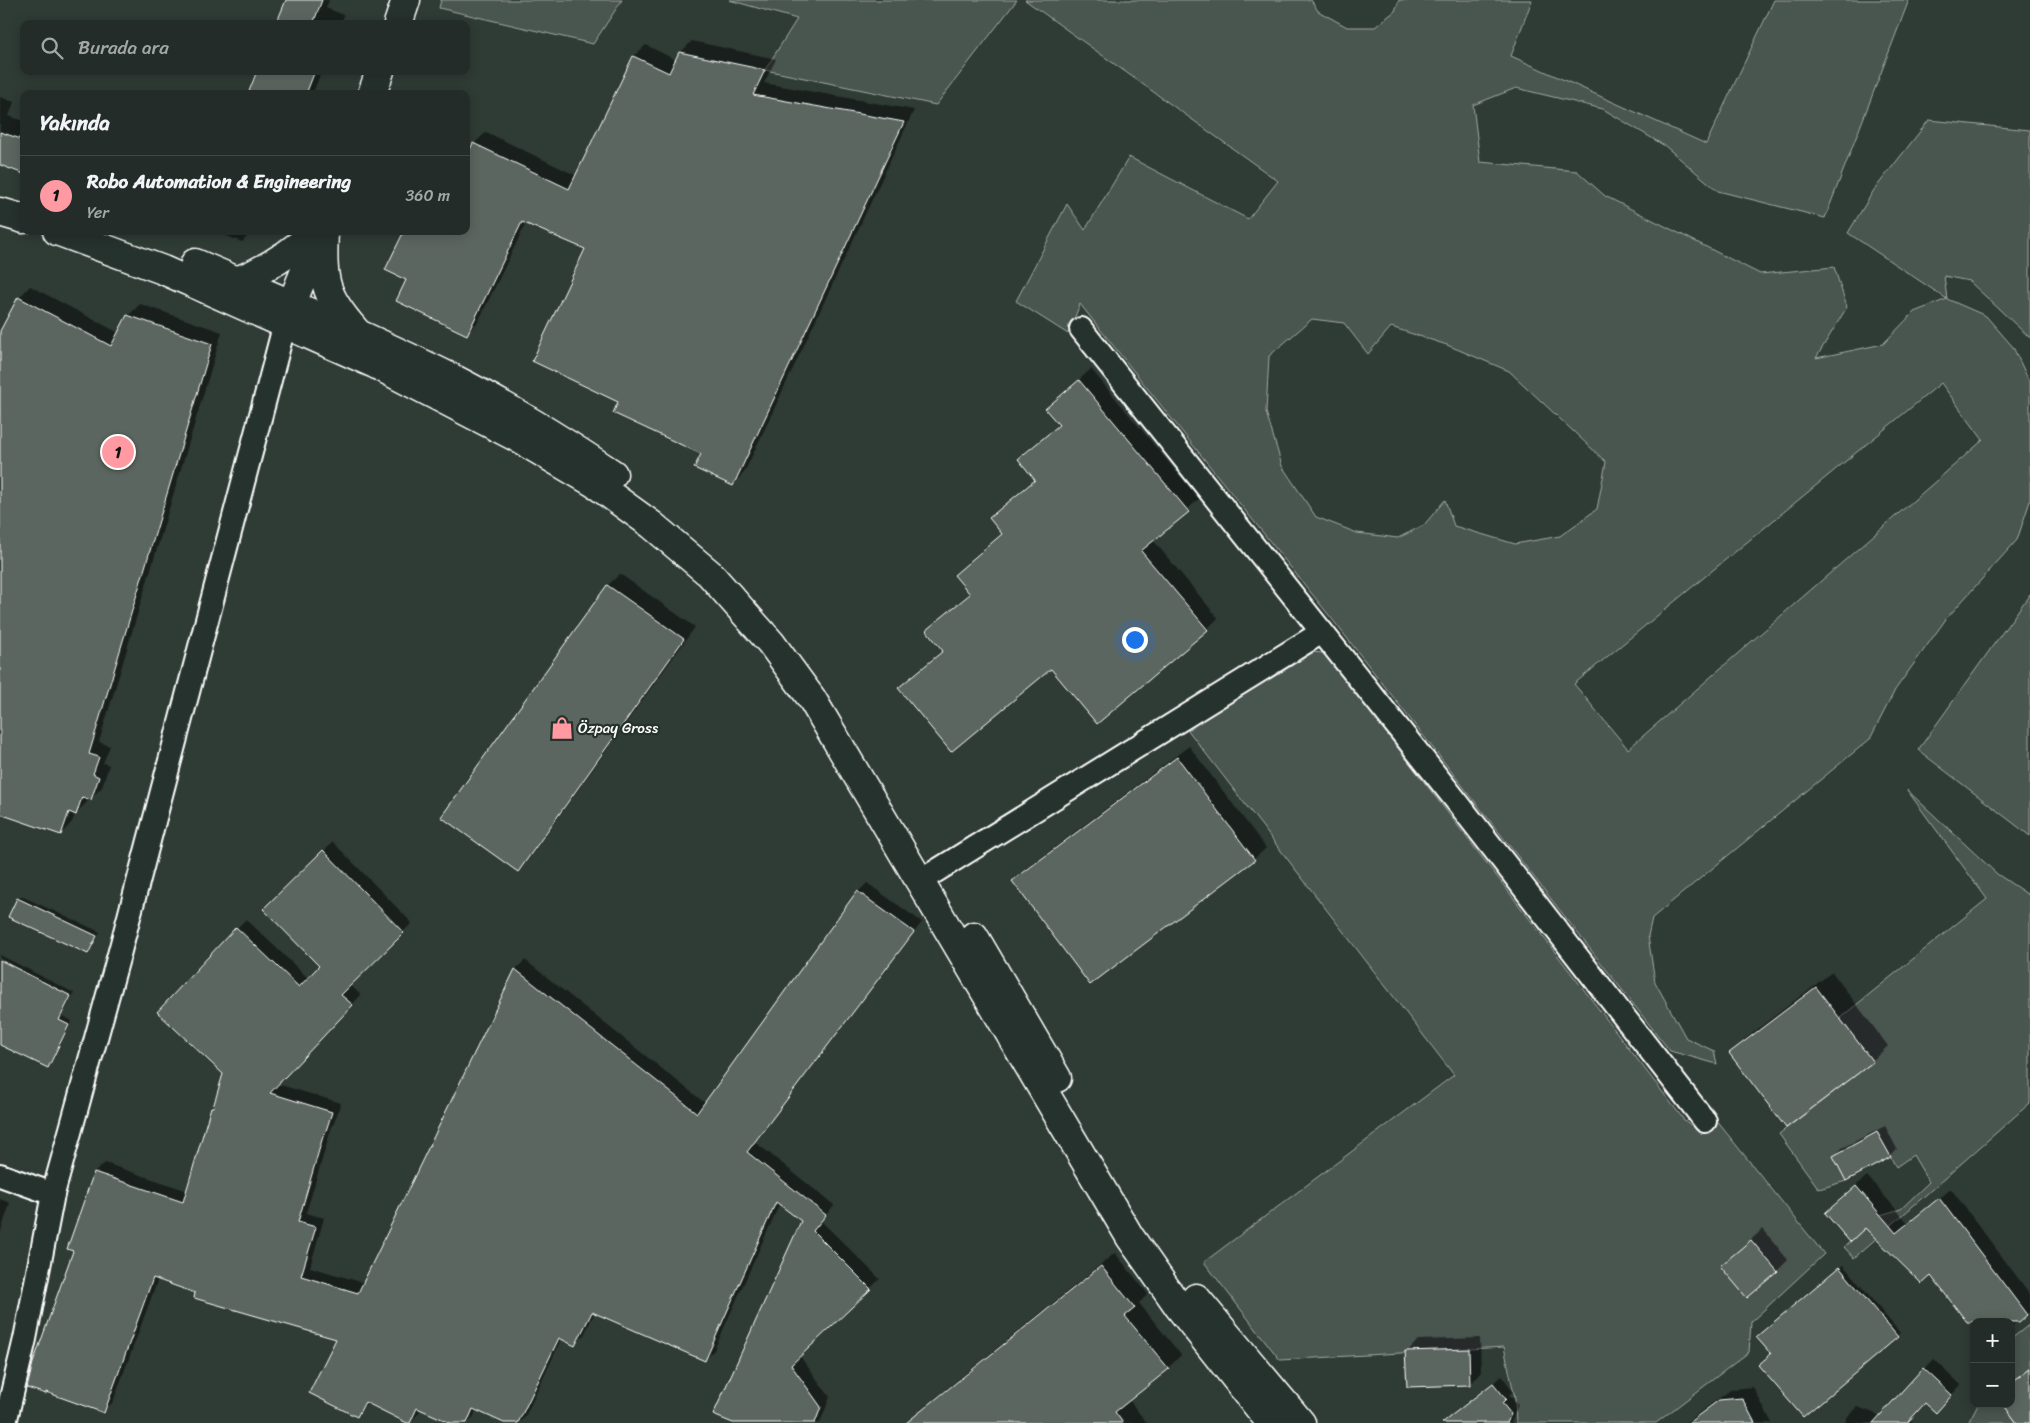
<!DOCTYPE html>
<html lang="tr">
<head>
<meta charset="utf-8">
<style>
	:root { --surface:#232c28; --page:#2b3430; --text:#f1f3f6; --muted:#a3a7a8; --line:#404845; --accent:#ff9aa2 }
	body { margin:0; font-family:Sriracha,sans-serif; background:var(--page); color:var(--text) }
	.controls { position:absolute; right:15px; bottom:15px; display:grid; overflow:hidden; border-radius:10px; box-shadow:0 2px 12px #0003 }
	.controls button { width:45px; height:45px; display:grid; place-items:center; padding:0; border:0; border-bottom:1px solid var(--line); background:var(--surface); color:var(--text); font:25px sans-serif }
	.you { position:absolute; left:1134px; top:639px; width:18px; height:18px; margin:-12px; border:4px solid #fff; border-radius:50%; background:#1a73e8; box-shadow:0 0 0 8px #1a73e833 }
	.badge { display:grid; place-items:center; width:32px; height:32px; border-radius:50%; background:var(--accent); color:#111; font-size:16px; font-weight:700 }
	.pin { position:absolute; translate:-50% -50%; border:2px solid #fff; box-shadow:0 1px 5px #0006 }
	.list { margin:0; padding:0; list-style:none }
	h2 { display:flex; justify-content:space-between; align-items:center; height:65px; margin:0; padding:0 20px; font-size:21px }
	h2 small { font-size:16px; font-weight:400; color:var(--muted) }
	.list li { display:grid; grid-template-columns:32px 1fr auto; gap:15px; align-items:center; box-sizing:border-box; height:80px; padding:0 20px; border-top:1px solid var(--line) }
	.list b { display:block; font-size:19px; white-space:nowrap }
	.list p { margin:0; font-size:16px; white-space:nowrap; color:var(--muted) }
	.list em { font-size:16px; font-style:normal; color:var(--muted) }
	.icon { flex:none; width:28px; height:28px; fill:none; stroke:currentColor; stroke-width:2; stroke-linecap:round; stroke-linejoin:round }
	.map { position:relative; flex:none; width:2030px; height:1423px; overflow:hidden }
	.search { position:absolute; background:var(--surface); box-shadow:0 2px 12px #0003; left:20px; top:20px; width:450px; height:55px; display:flex; align-items:center; gap:12px; box-sizing:border-box; padding:0 18px; border-radius:10px; color:var(--muted); font-size:19px }
	.panel { position:absolute; background:var(--surface); box-shadow:0 2px 12px #0003; left:20px; top:90px; width:450px; height:145px; border-radius:10px }
	.map>svg:first-child { display:block }
	.green { fill:#4a544f; stroke:#a4aaa7; fill-rule:evenodd }
	.shadow { fill:#0007 }
	.building { fill:#5b6661; stroke:#fff }
	.lines { fill:none; stroke-linecap:round; stroke-linejoin:round }
	.street-casing { stroke:#fff; stroke-width:26 }
	.secondary-casing { stroke:#fff; stroke-width:31 }
	.street { stroke:#26332d; stroke-width:22 }
	.secondary { stroke:#26332d; stroke-width:28 }
	.labels { text-anchor:middle; dominant-baseline:central; stroke-width:4.5; stroke-linejoin:round; paint-order:stroke }
	.poi-label { font-size:15px; fill:#fff; stroke:#26332d; text-anchor:start }
</style>
</head>
<body>
<div class="map">
<svg width="2030" height="1423" viewBox="0 0 2030 1423">
	<rect width="100%" height="100%" fill="#2f3b35"/>
	<filter id="ink" filterUnits="userSpaceOnUse"><feTurbulence type="fractalNoise" baseFrequency=".02" numOctaves="2"/><feDisplacementMap in="SourceGraphic" scale="10" xChannelSelector="R" yChannelSelector="G"/><feConvolveMatrix kernelMatrix="1 2 1 2 8 2 1 2 1" color-interpolation-filters="sRGB"/></filter>
	<g filter="url(#ink)">
		<g class="green">
			<path d="M441 0H622L593 44 439 8Z"/>
			<path d="M729 0H1017L936 105 765 70 797 19Z"/>
			<path d="M1025 0H1311L1318 11 1347 27H1375L1395 11 1399 0H1532L1511 56 1706 144 1774 0H1909L1825 218 1718 191 1665 146 1603 109 1516 88 1473 105 1480 162 1577 171 1605 196 1760 274 1834 267 1847 307 1816 358 1883 344 1914 312 1947 299 1848 233 1874 190 1929 120 2030 130V338L1969 281 1944 276 1947 299 1986 316 2013 347 2030 383V501L2017 540 1946 619 1895 690 1870 739 1652 918 1648 936 1655 982 1686 1038 1714 1051 1717 1064 1670 1051 1336 624 1080 304 1068 334 1016 301 1067 204 1085 230 1129 157 1248 219 1278 181ZM1312 319 1344 323 1368 354 1391 327 1447 345 1509 371 1606 462 1597 509 1560 536 1515 544 1454 526 1445 500 1424 525 1398 538 1357 533 1316 517 1282 466 1266 412 1269 356ZM1941 383 1983 440 1628 749 1574 684Z"/>
			<path d="M2030 594V836L1918 750Z"/>
			<path d="M1308 652 1325 653 1684 1120 1702 1133 1716 1120 1824 1254 1751 1322 1749 1352 1656 1423H1516L1515 1398 1504 1347 1280 1360 1204 1262 1454 1075 1187 729Z"/>
			<path d="M1907 790 1997 874 2030 896V1103L1854 1258 1844 1247 1880 1215 1901 1209 1929 1182 1913 1155 1896 1167 1877 1132 1846 1181 1819 1189 1779 1134 1873 1062 1840 1018 1987 899Z"/>
			<path d="M2030 1324V1368L2011 1382V1339Z"/>
			<path d="M1978 1404H2003L2017 1423H1968Z"/>
		</g>
		<g class="shadow">
			<path d="M287 0H329L326 8 344 15 341 24H278Z"/>
			<path d="M692 41 776 59 764 83 914 110 744 473 732 485 703 453 619 402 587 248 526 223 478 322 466 334V161L474 144 486 132 577 176 634 56 646 45 676 60 680 53Z"/>
			<path d="M258 71H322L312 94H249Z"/>
			<path d="M0 97 14 102 9 116 24 121V172L0 161Z"/>
			<path d="M214 231H253L242 242Z"/>
			<path d="M30 286 119 333 128 316 140 304 222 332 99 742 110 746 103 763 109 765 102 787 90 799 88 798 87 802 75 814 72 822 61 834 0 813V333L19 298Z"/>
			<path d="M1091 369 1199 499 1153 540 1218 618 1207 629 1051 667 911 677 944 650 928 630 970 593 956 575 1003 533 991 518 1036 479 1020 459 1059 424 1046 409Z"/>
			<path d="M620 574 695 627 529 858 518 870 443 816 608 585Z"/>
			<path d="M1189 746 1266 848 1254 859 1014 881 1025 870Z"/>
			<path d="M333 842 412 923 350 985 361 995 277 1084 341 1103 334 1123 332 1126 306 1213 324 1218 310 1267 364 1283 516 969 525 960 705 1103 858 892 867 883 922 922 755 1142 834 1205 821 1221 880 1279 799 1355 830 1397 820 1423H736L802 1221 780 1203 714 1350 705 1360 595 1312 584 1335 574 1344 562 1338 525 1417 519 1423H507L477 1409 473 1418 468 1423H454L421 1408 419 1413 409 1423 368 1402 357 1415 337 1338 158 1279 113 1402 104 1411 75 1250 69 1248 95 1172 105 1163 188 1191 212 1107 224 1073 237 928 246 919 309 979 320 966 265 909Z"/>
			<path d="M21 896 100 932 91 949 88 953 18 899Z"/>
			<path d="M0 955 74 993 62 1016 72 1021 51 1063 48 1067 0 1044Z"/>
			<path d="M1832 972 1888 1046 1872 1061 1786 1126 1731 1053 1746 1038Z"/>
			<path d="M1885 1126 1897 1149 1890 1156H1835L1842 1148Z"/>
			<path d="M1867 1176 1908 1223 1951 1189 2030 1294V1311L2011 1327V1322H1974V1328L1931 1274 1865 1226 1826 1213Z"/>
			<path d="M0 1199 10 1203 0 1234Z"/>
			<path d="M1763 1229 1788 1260 1777 1271 1721 1266Z"/>
			<path d="M1115 1253 1148 1294 1139 1303 1181 1355 1168 1368 1129 1400 1147 1423H910L909 1422 922 1409Z"/>
			<path d="M1843 1265 1900 1333 1897 1336 1772 1354 1761 1334Z"/>
			<path d="M1480 1338 1481 1372 1470 1384 1407 1352 1418 1340Z"/>
			<path d="M1934 1359 1961 1385 1945 1402H1926L1910 1419 1913 1423H1845L1848 1416 1858 1407 1881 1416Z"/>
			<path d="M1502 1376 1513 1391 1509 1395 1518 1405 1511 1423H1443Z"/>
			<path d="M1753 1387 1772 1423H1685L1732 1389Z"/>
		</g>
		<g class="building">
			<path d="M286 0H322L313 24H276Z"/>
			<path d="M679 52 765 70 753 95 904 122 733 486 694 468 701 454 613 413 618 402 532 361 585 249 522 222 467 335 396 301 406 280 385 270 404 231H466V158L473 143 569 189 633 56 669 73Z"/>
			<path d="M257 71H315L306 94H248Z"/>
			<path d="M0 132 24 140V174L0 165Z"/>
			<path d="M18 297 111 346 127 315 212 344 89 754 99 757 93 774 99 777 91 800 82 797 76 815 69 812 61 835 0 814V331Z"/>
			<path d="M1079 380 1189 512 1141 551 1208 630 1097 724 1051 669 951 752 898 688 943 651 926 630 970 594 954 575 1002 534 989 518 1035 480 1018 459 1059 425 1045 409Z"/>
			<path d="M607 585 684 639 518 872 441 817Z"/>
			<path d="M1177 757 1255 860 1090 985 1012 881Z"/>
			<path d="M323 850 404 933 341 995 353 1005 270 1093 332 1112 325 1134 324 1133 298 1222 316 1227 301 1276 358 1293 515 969 697 1113 857 891 914 932 747 1152 826 1215 813 1231 871 1289 791 1365 821 1407 815 1423H733L713 1415 801 1221 776 1202 705 1361 592 1312 575 1346 559 1338 518 1423H504L473 1409 467 1423H451L417 1408 410 1423H407L365 1402 357 1417 309 1393 336 1339 194 1298 195 1293 153 1278 104 1413 46 1392V1394L27 1388 33 1363 73 1251 67 1249 94 1172 183 1202 211 1107H213L223 1074 157 1012 236 927 299 987 319 966 263 909Z"/>
			<path d="M17 898 97 936 88 954 8 917Z"/>
			<path d="M0 960 71 996 59 1020 69 1025 48 1068 0 1045Z"/>
			<path d="M1816 987 1873 1062 1786 1128 1729 1053Z"/>
			<path d="M1877 1132 1891 1157 1846 1181 1833 1156Z"/>
			<path d="M1856 1186 1896 1233 1939 1198 2027 1315 2019 1322H1967L1931 1276 1922 1284 1865 1228 1850 1242 1825 1213Z"/>
			<path d="M1751 1240 1778 1272 1747 1298 1720 1266Z"/>
			<path d="M1101 1266 1135 1308 1125 1316 1169 1369 1115 1412 1123 1423H906Z"/>
			<path d="M1839 1267 1898 1337 1803 1417 1758 1365 1771 1354 1756 1337Z"/>
			<path d="M1469 1349 1470 1385 1407 1387 1405 1351Z"/>
			<path d="M1923 1368 1952 1395 1936 1413 1925 1403 1907 1423H1873Z"/>
			<path d="M2030 1368V1423H2017L2003 1404H2011V1382Z"/>
			<path d="M1493 1383 1506 1399 1502 1403 1511 1414 1507 1423H1442Z"/>
			<path d="M1742 1398 1755 1423H1688L1719 1400Z"/>
		</g>
		<g class="lines">
			<defs>
				<g id="street">
					<path d="M1081 329 1458 803 1705 1121"/>
					<path d="M920 881 1322 632"/>
					<path d="M0 1175 53 1194"/>
					<path d="M5 1423 25 1339 53 1194 120 951 285 323"/>
				</g>
				<g id="secondary">
					<path d="M398 24 406 0"/>
					<path d="M372 94 380 71"/>
					<path d="M0 212 24 219"/>
					<path d="M57 231 163 270 375 364 514 436 594 483 652 525 710 574 771 643 812 699 1130 1237 1179 1307 1271 1423"/>
					<path d="M324 231C322 279 323 294 355 330"/>
					<path d="M195 263C282 300 369 337 454 379 509 407 562 440 613 474"/>
					<path d="M237 281C267 269 291 254 315 231"/>
					<path d="M285 321 318 238"/>
					<path d="M974 936 1057 1078"/>
					<path d="M1196 1298 1301 1423"/>
				</g>
			</defs>
			<use href="#street" class="street-casing"/>
			<use href="#secondary" class="secondary-casing"/>
			<use href="#street" class="street"/>
			<use href="#secondary" class="secondary"/>
		</g>
	</g>
	<defs>
		<symbol id="shop-bare" viewBox="-9 -9 18 18"><path d="M-5-2.5h2.3a2.7 3.5 0 0 1 5.4 0H5L5.5 6h-11ZM-1.5-2.5h3a1.5 2.3 0 0 0-3 0Z" fill="#ff9aa2" stroke="#26332d" stroke-width="2.5" paint-order="stroke"/></symbol>
	</defs>
	<g fill-rule="evenodd">
		<use href="#shop-bare" x="546" y="712" width="32" height="32"/>
	</g>
	<g class="labels">
		<g class="poi-label">
			<text x="578" y="728">Özpay Gross</text>
		</g>
	</g>
</svg>
<div class="controls">
<button>+</button>
<button>−</button>
</div>
<div class="you"></div>
<div class="pin badge" style="left:118px;top:452px">1</div>
<div class="search"><svg class="icon" aria-label="search" viewBox="0 0 24 24"><circle cx="10" cy="10" r="6"/><path d="M15 15l6 6"/></svg>Burada ara</div>
<section class="panel">
<h2>Yakında<small></small></h2>
<ul class="list">
<li><span class="badge">1</span><div><b>Robo Automation &amp; Engineering</b><p>Yer</p></div><em>360 m</em></li>
</ul>
</section>
</div>
</body>
</html>
